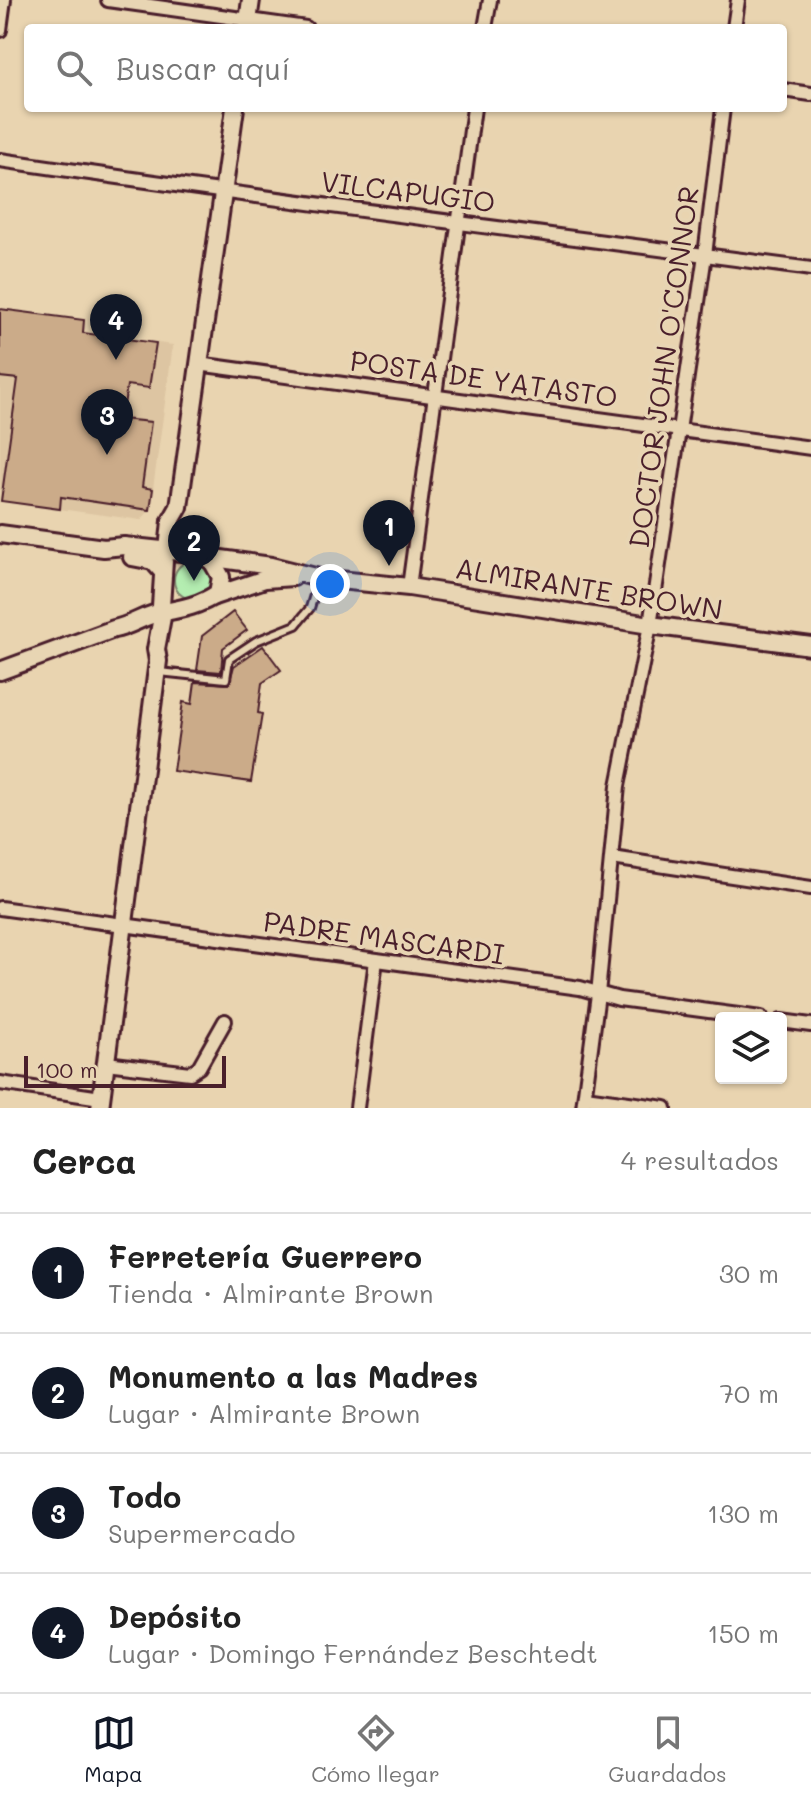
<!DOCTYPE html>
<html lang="es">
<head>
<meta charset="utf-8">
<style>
	:root { --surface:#fff; --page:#f2f2f2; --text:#222; --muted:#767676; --line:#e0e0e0; --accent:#111827 }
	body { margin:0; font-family:Mali,sans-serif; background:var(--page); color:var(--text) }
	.controls { position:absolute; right:24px; bottom:24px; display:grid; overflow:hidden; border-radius:8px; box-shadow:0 2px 6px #0004 }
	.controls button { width:72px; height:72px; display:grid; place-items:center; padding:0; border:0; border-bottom:2px solid var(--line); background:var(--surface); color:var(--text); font:40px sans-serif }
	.scale { position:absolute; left:24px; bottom:20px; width:202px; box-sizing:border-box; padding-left:8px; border:4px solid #4a1f2b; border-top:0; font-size:22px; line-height:28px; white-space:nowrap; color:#4a1f2b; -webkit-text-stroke:6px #e8d5b3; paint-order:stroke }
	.you { position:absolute; left:330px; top:584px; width:28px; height:28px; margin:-20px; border:6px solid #fff; border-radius:50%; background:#1a73e8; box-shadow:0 0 0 12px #1a73e833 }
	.badge { display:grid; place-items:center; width:52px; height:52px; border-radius:50%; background:var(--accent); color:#fff; font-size:26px; font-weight:700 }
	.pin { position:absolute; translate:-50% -66px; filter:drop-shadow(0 2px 4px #0008) }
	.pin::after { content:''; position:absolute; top:42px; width:28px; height:24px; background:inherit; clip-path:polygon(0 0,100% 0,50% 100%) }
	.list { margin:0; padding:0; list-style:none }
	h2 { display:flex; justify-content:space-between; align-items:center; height:104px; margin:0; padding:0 32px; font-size:34px }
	h2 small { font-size:26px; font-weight:400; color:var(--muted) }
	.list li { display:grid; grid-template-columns:52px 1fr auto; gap:24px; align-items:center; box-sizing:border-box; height:120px; padding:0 32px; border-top:2px solid var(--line) }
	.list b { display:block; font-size:30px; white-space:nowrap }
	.list p { margin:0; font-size:26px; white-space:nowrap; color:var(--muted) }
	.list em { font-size:26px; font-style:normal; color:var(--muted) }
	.icon { flex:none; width:44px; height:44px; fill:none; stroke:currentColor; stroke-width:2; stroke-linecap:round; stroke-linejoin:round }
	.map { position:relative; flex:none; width:811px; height:1108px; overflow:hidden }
	.search { position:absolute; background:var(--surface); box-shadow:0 2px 6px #0004; left:24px; right:24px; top:24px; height:88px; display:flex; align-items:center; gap:20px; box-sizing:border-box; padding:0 28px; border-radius:8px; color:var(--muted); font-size:30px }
	.sheet { height:584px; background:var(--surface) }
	nav { display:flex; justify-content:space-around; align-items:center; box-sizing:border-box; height:112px; border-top:2px solid var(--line); background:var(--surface); font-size:22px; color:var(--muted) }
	nav a { display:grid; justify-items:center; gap:4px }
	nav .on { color:var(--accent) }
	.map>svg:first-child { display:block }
	.built { fill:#ddc5a2 }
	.green { fill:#b4edb1; stroke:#7f866e; stroke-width:2 }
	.building { fill:#cbab89; stroke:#4a1f2b; stroke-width:2 }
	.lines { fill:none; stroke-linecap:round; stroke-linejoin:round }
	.lane-casing { stroke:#4a1f2b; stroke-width:12 }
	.street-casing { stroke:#4a1f2b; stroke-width:18 }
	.secondary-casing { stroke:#4a1f2b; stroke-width:22 }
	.lane { stroke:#e8d5b3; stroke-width:6 }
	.street { stroke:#e8d5b3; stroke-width:12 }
	.secondary { stroke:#e8d5b3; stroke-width:16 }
	.labels { text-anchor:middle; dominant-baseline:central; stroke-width:8; stroke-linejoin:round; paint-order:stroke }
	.street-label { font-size:28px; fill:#4a1f2b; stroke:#e8d5b3 }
</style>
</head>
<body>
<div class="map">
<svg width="811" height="1108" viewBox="0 0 811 1108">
	<rect width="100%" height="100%" fill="#e9d4b0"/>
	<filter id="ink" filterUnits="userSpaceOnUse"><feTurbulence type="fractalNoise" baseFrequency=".0125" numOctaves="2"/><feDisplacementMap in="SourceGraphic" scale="16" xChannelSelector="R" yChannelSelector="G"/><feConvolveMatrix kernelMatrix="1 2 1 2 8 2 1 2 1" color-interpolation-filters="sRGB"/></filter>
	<g filter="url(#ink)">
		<path class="built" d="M0 309 84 320 83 333 173 345 150 510 141 520 0 501Z"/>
		<circle class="green" cx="193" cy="580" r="19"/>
		<g class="building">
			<path d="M0 309 84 320 83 333 156 343 149 388 127 385 122 419 151 422 142 487 153 489 150 510 61 497 60 509 1 501 18 379 0 377Z"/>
			<path d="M233 612 247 630 223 648 221 672 197 670 202 636Z"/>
			<path d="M263 646 281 670 262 683 258 713 262 714 251 782 173 771 183 702 192 704 195 682 229 684 234 666Z"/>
		</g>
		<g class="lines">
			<defs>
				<path id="lane" d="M159 672 226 679 229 659 256 641 296 625 310 608 318 582"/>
				<g id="street">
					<path d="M108 0 306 28"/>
					<path d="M485 28 490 0"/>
					<path d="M734 28 738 0"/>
					<path d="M0 30 4 0"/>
					<path d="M783 90 811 94"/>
					<path d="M0 160C270 200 541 233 811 269"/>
					<path d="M198 364 811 448"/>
					<path d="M409 587 474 108"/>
					<path d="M612 858 811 888"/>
					<path d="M0 908 580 988 619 999 761 1018"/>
					<path d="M781 1021 811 1025"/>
					<path d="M106 1063 190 1073 199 1067 225 1021"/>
					<path d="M0 1083 101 1098"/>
					<path d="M585 1097 665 1108"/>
					<path d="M357 1108 376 960"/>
					<path d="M583 1108 598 994 618 786 650 625 705 255 723 108"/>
				</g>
				<g id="secondary">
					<path d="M247 28 251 0"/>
					<path d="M0 534 104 548 124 546 199 554 212 561 221 577 218 593C201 605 182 609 163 612 146 614 131 626 114 629L0 671"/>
					<path d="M168 550 171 521 179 507 235 108"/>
					<path d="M132 557 153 561 163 572"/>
					<path d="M207 557 271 566 319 578 409 587 650 625 811 646"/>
					<path d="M214 596 265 579 293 577"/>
					<path d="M162 611 161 606 164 561"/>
					<path d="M100 1108 158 661 156 649 163 612"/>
				</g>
			</defs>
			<use href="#lane" class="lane-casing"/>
			<use href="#street" class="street-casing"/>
			<use href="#secondary" class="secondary-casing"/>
			<use href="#lane" class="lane"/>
			<use href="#street" class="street"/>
			<use href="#secondary" class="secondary"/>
		</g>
	</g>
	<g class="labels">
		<g class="street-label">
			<text transform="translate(408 191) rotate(7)">VILCAPUGIO</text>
			<text transform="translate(663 367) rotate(-82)">DOCTOR JOHN O'CONNOR</text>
			<text transform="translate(484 378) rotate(8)">POSTA DE YATASTO</text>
			<text transform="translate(589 588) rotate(9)">ALMIRANTE BROWN</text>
			<text transform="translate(384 937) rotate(8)">PADRE MASCARDI</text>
		</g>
	</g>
</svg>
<div class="controls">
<button><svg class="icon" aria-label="layers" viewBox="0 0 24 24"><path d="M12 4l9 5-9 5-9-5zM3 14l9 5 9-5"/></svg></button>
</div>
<div class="scale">100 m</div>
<div class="you"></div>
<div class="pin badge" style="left:389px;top:566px">1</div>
<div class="pin badge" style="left:194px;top:581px">2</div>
<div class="pin badge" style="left:107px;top:455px">3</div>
<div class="pin badge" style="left:116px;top:360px">4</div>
<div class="search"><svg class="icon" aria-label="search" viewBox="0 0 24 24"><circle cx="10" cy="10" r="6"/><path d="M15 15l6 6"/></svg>Buscar aquí</div>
</div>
<section class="sheet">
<h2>Cerca<small>4 resultados</small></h2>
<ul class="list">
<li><span class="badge">1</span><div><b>Ferretería Guerrero</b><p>Tienda · Almirante Brown</p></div><em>30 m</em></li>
<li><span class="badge">2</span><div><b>Monumento a las Madres</b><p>Lugar · Almirante Brown</p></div><em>70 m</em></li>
<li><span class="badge">3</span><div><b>Todo</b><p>Supermercado</p></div><em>130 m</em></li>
<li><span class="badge">4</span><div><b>Depósito</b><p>Lugar · Domingo Fernández Beschtedt</p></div><em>150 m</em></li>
</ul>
</section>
<nav>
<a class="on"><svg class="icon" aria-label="map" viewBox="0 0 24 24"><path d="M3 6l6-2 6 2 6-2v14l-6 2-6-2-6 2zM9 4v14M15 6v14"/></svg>Mapa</a>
<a><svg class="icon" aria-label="directions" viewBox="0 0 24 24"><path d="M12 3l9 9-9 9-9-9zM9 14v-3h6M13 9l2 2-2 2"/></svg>Cómo llegar</a>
<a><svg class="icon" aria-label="saved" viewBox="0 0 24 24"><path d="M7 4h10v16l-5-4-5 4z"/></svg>Guardados</a>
</nav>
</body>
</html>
